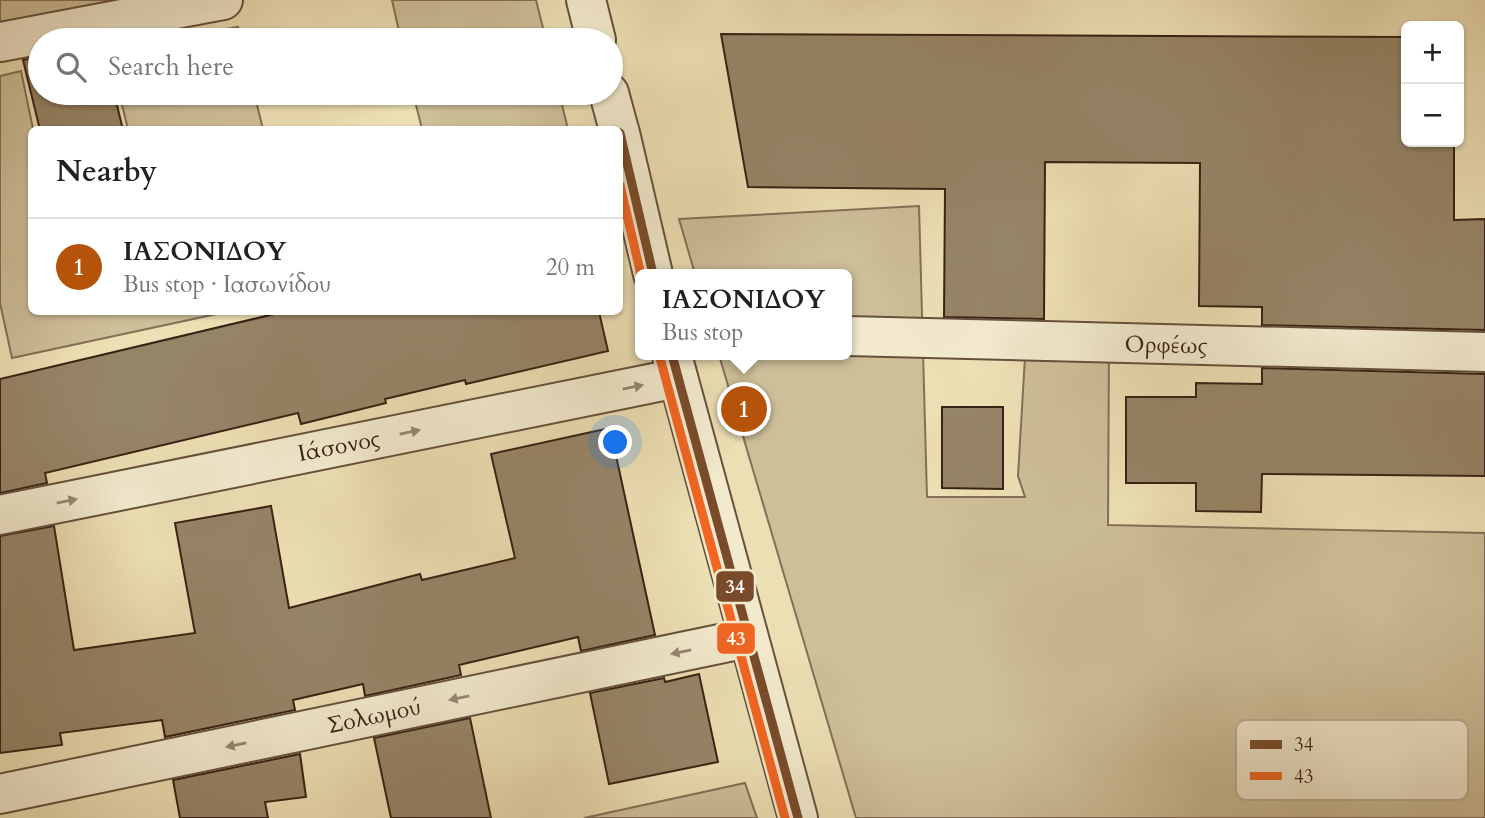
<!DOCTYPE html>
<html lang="en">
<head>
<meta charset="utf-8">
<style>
	:root { --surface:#fff; --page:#f6f6f6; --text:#202124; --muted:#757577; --line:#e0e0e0; --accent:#b45309 }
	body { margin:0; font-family:Cardo,serif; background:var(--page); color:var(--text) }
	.controls { position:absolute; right:21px; top:21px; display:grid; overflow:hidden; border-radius:10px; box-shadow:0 2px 5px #0004 }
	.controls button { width:63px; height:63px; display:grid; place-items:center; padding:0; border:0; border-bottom:2px solid var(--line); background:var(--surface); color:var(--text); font:35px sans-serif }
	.you { position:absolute; left:616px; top:443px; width:24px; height:24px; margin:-18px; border:5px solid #fff; border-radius:50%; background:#1a73e8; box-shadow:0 0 0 10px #1a73e833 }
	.badge { display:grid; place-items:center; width:46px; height:46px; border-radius:50%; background:var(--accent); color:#fff; font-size:23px; font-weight:700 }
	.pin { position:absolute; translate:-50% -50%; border:4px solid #fff; box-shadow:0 2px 7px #0006 }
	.popup { position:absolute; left:635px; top:269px; width:217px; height:91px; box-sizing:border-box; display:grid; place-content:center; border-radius:10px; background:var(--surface); filter:drop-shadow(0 2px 5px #0005); font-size:23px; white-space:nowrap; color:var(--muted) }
	.popup b { font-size:26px; color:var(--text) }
	.popup::after { content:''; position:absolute; left:50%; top:100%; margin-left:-14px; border:14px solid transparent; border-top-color:var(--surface) }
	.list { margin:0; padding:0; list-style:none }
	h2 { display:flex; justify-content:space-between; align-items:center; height:91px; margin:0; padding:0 28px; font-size:30px }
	h2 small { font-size:23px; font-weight:400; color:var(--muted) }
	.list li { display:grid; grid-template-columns:46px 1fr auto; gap:21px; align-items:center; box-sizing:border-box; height:98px; padding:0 28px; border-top:2px solid var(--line) }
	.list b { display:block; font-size:26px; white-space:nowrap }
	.list p { margin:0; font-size:23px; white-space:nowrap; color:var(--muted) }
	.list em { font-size:23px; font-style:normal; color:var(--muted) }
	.icon { flex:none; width:38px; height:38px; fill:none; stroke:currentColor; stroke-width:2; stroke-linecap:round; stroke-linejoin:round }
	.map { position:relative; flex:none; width:1485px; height:818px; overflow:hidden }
	.search { position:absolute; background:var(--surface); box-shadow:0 2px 5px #0004; left:28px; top:28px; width:595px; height:77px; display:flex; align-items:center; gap:18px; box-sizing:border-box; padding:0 24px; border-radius:38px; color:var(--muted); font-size:26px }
	.panel { position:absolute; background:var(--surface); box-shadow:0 2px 5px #0004; left:28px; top:126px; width:595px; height:189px; border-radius:10px }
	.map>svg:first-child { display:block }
	.green { fill:#cebf99; stroke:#837056; stroke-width:2 }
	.building { fill:#968467; stroke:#382214; stroke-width:2 }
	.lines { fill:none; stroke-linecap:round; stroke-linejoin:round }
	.minor-casing { stroke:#65513c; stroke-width:42 }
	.minor { stroke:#f3eace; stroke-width:38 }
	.bus-1-casing { stroke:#f3eace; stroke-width:14 }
	.bus-2-casing { stroke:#f3eace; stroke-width:14 }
	.bus-1 { stroke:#7a4b2a; stroke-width:9 }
	.bus-2 { stroke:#f26522; stroke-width:9 }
	.oneway { fill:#968671 }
	.labels { text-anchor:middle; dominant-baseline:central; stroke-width:5; stroke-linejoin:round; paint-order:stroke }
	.street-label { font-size:23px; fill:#382214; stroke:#f3eace }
	.key { fill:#f3eace; stroke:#bbae96; stroke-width:2 }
	.key-label { font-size:19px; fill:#382214 }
	.line-badge { stroke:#f3eace; stroke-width:2.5 }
	.badge-label { font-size:19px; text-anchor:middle; font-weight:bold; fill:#fff }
</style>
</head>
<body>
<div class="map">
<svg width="1485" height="818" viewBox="0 0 1485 818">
	<rect width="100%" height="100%" fill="#eddfb4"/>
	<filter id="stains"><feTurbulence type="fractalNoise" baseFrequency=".00286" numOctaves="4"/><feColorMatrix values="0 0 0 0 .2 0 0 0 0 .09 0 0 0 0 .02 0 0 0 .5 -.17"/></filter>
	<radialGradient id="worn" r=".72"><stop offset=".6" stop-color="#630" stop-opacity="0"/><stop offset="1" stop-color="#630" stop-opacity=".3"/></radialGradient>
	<g class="green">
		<path d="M0 0H126L0 24Z"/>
		<path d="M392 0H536L546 40H401Z"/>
		<path d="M238 27 242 40H164Z"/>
		<path d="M21 71 33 129 32 312H226L12 358 0 303V76Z"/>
		<path d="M119 93H254L263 129H128Z"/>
		<path d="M413 93H559L568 129H422Z"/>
		<path d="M919 206 927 497H1025L1018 476 1026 340 1109 343 1108 525 1485 533V818H856L719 355H847V274H695L679 219Z"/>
		<path d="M745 783 757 818H584Z"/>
	</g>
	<g class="building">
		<path d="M721 34 1406 37V142H1454V220L1485 219V330L1262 325V307L1199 306 1200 163 1045 162 1044 319 944 317 945 189 748 187Z"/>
		<path d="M40 57V93H114L123 130H40L23 60Z"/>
		<path d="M283 312H599L608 351 466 384 465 380 385 399 386 403 301 424 298 413 45 473 47 483 0 493V379Z"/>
		<path d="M1262 368 1485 374V476L1262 474 1261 512 1196 511V483H1126V397H1196V383L1262 384Z"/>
		<path d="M942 407H1003V489L942 488Z"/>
		<path d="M610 428 655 635 581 651 578 637 459 665 461 675 365 696 363 684 293 700 295 710 165 737 162 720 60 733 62 745 0 753V536L54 526 74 650 195 633 175 523 271 506 289 608 420 574 422 580 515 558 491 454Z"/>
		<path d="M699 674 718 762 609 784 590 693 664 678 665 682Z"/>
		<path d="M470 718 491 818H391L374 738Z"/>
		<path d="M300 754 306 797 265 802 268 818H180L173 780Z"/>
	</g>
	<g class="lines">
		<defs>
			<g id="minor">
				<path d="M586 0 596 40"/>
				<path d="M0 42 223 0"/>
				<path d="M609 93 619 130"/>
				<path d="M620 133 653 274"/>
				<path d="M847 336 1485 352"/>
				<path d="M672 355 798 818"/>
				<path d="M0 515 678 378"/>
				<path d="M0 794 748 638"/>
			</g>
		</defs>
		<use href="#minor" class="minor-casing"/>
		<use href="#minor" class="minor"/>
		<defs>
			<g id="bus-1">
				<path d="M620 133 653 274"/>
				<path d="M672 355 798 818"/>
			</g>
			<g id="bus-2">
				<path d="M620 185 641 275"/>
				<path d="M660 358 785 818"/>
			</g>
		</defs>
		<use href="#bus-1" class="bus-1-casing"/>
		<use href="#bus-2" class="bus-2-casing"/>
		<use href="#bus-1" class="bus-1"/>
		<use href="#bus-2" class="bus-2"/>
	</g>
	<defs><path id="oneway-solid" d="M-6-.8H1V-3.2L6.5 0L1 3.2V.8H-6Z" transform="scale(1.75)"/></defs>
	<g class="oneway">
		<use href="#oneway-solid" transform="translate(633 387) rotate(-11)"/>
		<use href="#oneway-solid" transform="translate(410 432) rotate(-11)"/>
		<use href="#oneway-solid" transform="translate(67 501) rotate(-11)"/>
		<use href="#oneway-solid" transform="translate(681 652) rotate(168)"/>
		<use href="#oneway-solid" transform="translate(459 698) rotate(168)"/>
		<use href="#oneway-solid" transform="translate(236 745) rotate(168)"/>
	</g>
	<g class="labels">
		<g class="street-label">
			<text transform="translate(1166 345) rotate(1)">Ορφέως</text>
			<text transform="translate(339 446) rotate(-11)">Ιάσονος</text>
			<text transform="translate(374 716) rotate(-12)">Σολωμού</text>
		</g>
	</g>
	<rect x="1236" y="720" width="232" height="80" rx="10" class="key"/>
	<rect x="1250" y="740" width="32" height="9" fill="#7a4b2a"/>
	<rect x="1250" y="772" width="32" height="8" fill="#f26522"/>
	<g class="key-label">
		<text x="1294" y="751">34</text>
		<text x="1294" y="783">43</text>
	</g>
	<g class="line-badge">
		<rect x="715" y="570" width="40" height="33" rx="7" fill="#7a4b2a"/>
		<rect x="716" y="622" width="40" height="33" rx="7" fill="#f26522"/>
	</g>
	<g class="badge-label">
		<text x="735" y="593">34</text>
		<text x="736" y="645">43</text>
	</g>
	<rect width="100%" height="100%" filter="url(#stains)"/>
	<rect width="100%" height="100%" fill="url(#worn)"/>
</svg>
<div class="controls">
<button>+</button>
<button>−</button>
</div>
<div class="you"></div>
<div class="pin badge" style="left:744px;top:409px">1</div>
<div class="popup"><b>ΙΑΣΟΝΙΔΟΥ</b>Bus stop</div>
<div class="search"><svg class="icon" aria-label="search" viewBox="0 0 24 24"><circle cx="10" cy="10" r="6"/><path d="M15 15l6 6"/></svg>Search here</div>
<section class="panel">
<h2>Nearby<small></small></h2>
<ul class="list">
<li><span class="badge">1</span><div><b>ΙΑΣΟΝΙΔΟΥ</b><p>Bus stop · Ιασωνίδου</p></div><em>20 m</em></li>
</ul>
</section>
</div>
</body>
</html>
